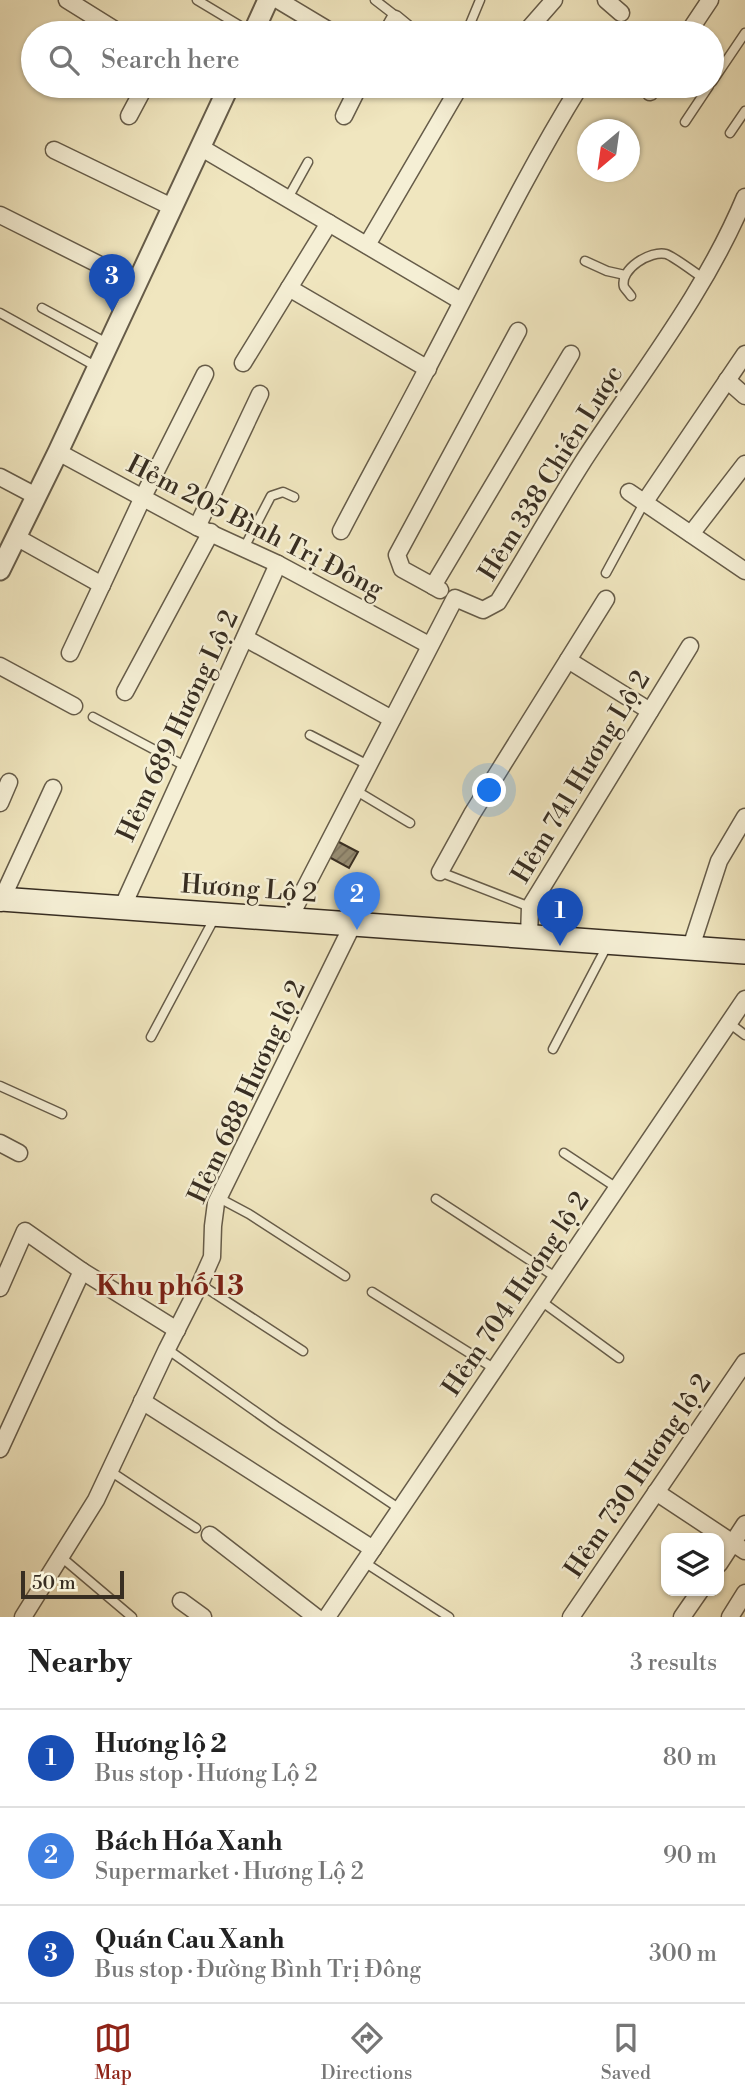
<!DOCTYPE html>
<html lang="en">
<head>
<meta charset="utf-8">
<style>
	:root { --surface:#fff; --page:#f2f2f2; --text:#222; --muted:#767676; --line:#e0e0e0; --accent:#8f2418 }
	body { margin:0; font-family:"Libre Bodoni",serif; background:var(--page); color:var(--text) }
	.controls { position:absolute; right:21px; bottom:21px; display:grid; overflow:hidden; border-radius:14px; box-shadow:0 2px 5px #0004 }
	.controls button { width:63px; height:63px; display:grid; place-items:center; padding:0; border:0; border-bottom:2px solid var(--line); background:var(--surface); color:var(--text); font:35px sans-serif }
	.compass { position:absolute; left:577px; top:119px; width:63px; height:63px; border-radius:50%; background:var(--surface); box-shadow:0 2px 5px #0004; rotate:209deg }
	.scale { position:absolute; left:21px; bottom:18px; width:103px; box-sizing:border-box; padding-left:7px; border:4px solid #382e22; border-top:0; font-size:19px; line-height:24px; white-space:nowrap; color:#382e22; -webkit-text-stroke:5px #f5efd5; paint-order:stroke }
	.you { position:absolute; left:490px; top:791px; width:24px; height:24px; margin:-18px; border:5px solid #fff; border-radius:50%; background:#1a73e8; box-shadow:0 0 0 10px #1a73e833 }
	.badge { display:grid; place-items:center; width:46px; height:46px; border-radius:50%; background:var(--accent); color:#fff; font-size:23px; font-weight:700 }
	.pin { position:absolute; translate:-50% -58px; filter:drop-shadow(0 2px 4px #0008) }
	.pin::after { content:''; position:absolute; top:37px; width:24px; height:21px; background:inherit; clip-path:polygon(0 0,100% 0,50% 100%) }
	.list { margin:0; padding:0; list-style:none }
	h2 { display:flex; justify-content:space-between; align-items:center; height:91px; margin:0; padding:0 28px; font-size:30px }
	h2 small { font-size:23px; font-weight:400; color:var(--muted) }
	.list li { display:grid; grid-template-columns:46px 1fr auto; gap:21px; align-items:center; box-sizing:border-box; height:98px; padding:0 28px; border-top:2px solid var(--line) }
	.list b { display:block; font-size:26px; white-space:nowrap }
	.list p { margin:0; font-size:23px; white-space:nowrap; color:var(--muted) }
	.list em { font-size:23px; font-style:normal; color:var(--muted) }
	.icon { flex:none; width:38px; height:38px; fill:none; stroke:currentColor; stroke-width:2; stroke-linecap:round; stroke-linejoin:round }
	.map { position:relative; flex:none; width:745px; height:1617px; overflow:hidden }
	.search { position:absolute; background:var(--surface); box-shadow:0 2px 5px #0004; left:21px; right:21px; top:21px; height:77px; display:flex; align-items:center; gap:18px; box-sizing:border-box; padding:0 24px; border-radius:38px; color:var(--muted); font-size:26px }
	.sheet { height:385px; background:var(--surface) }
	nav { display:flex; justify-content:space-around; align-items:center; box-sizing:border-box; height:98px; border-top:2px solid var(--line); background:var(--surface); font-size:19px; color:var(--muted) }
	nav a { display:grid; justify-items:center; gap:4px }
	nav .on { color:var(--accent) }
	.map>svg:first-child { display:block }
	.building { fill:url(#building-hatch); stroke:#382e22; stroke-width:2 }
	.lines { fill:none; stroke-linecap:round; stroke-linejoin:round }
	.service-casing { stroke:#665c49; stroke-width:11 }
	.minor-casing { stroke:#665c49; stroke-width:19 }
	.tertiary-casing { stroke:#665c49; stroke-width:23 }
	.secondary-casing { stroke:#382e22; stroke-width:26 }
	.service { stroke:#f5efd5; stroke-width:8 }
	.minor { stroke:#f5efd5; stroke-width:16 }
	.tertiary { stroke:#f5efd5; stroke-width:19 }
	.secondary { stroke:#f5efd5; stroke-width:23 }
	.labels { text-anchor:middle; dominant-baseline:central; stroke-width:5; stroke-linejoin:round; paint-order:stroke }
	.street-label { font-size:26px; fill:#382e22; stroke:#f5efd5 }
	.neighbourhood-label { font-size:28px; font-weight:bold; fill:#7a1f14; stroke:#f5efd5 }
</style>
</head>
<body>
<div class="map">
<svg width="745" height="1617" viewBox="0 0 745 1617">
	<defs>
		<pattern id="building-hatch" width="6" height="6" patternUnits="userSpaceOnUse" patternTransform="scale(1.75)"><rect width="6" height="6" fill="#988e74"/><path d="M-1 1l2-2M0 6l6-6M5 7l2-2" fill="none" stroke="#7d745f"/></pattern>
	</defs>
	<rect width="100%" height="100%" fill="#f0e6bf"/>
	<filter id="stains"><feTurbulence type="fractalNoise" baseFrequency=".00286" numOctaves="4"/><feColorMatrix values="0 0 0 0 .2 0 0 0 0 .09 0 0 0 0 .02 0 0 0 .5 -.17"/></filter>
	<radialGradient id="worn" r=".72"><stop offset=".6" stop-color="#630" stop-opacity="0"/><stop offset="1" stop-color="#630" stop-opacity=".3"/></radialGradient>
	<path class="building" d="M337 841 358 852 349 868 329 857Z"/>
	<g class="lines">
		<defs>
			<g id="service">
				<path d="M197 0 252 33"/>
				<path d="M375 0 397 17"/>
				<path d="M479 33 470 24 480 0"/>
				<path d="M712 82 745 33"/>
				<path d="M685 122 709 86"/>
				<path d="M730 133 745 111"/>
				<path d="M288 198 308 162"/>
				<path d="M585 261 607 271 625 275"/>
				<path d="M631 296C629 293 626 290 624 287 619 269 651 250 666 254 673 256 695 273 703 278"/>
				<path d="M42 308 107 343"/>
				<path d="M0 313 97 367"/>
				<path d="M244 548 271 496 283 492 294 497"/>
				<path d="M606 573 644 503"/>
				<path d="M93 717 185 766"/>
				<path d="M310 735 368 765"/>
				<path d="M355 790 410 823"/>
				<path d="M440 872 530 907"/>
				<path d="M729 1023 745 1035"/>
				<path d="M151 1037 215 917"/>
				<path d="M553 1049 608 944"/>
				<path d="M0 1086 62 1114"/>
				<path d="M564 1153 617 1188"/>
				<path d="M219 1198 249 1214 345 1276"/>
				<path d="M436 1199 557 1278"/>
				<path d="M200 1284 303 1351"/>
				<path d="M372 1292 495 1369"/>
				<path d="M541 1301 619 1358"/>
				<path d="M167 1349 276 1426 400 1509"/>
				<path d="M110 1471 196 1528"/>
				<path d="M60 1556 132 1617"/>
				<path d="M364 1562 449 1617"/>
			</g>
			<g id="minor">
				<path d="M67 0 120 33"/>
				<path d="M278 0 333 33"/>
				<path d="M606 0 621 13"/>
				<path d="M387 33 395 19 412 33"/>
				<path d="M525 33 554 0"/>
				<path d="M688 33 710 0"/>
				<path d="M650 92 654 86"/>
				<path d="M129 116 145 86"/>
				<path d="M344 116 359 86"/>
				<path d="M200 147 461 301"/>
				<path d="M54 150 172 207"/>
				<path d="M0 215 136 283"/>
				<path d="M367 245 460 86"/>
				<path d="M289 288 428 369"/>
				<path d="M243 363 329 223"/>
				<path d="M727 380 745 396"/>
				<path d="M58 452 197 527 278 564 429 645"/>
				<path d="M0 477 36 496"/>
				<path d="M629 492 745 571"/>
				<path d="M644 503 745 354"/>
				<path d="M197 527 260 394"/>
				<path d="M341 531C369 477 398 425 426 371 477 275 523 178 580 86"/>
				<path d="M691 534 745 464"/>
				<path d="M16 537 102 585"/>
				<path d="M433 586 402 569 397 555 518 331"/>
				<path d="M440 590 433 586 571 354"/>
				<path d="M245 638 392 719"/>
				<path d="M70 653 143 497 205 374"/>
				<path d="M568 660 650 711"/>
				<path d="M0 666 74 706"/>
				<path d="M125 692 211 532"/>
				<path d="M0 803 9 782"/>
				<path d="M440 872 472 814 606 599"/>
				<path d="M0 903 53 788"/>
				<path d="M122 908 278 564"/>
				<path d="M289 919 455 598 483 610 498 602C527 555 554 507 584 460 640 374 705 293 745 197"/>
				<path d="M529 937 530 907 690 646"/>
				<path d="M691 947 719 861 745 817"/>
				<path d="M0 1143 19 1153"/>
				<path d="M0 1288 25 1231 82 1271 177 1330"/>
				<path d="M142 1401 373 1549"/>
				<path d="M0 1449 82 1271"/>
				<path d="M656 1492 745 1551"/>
				<path d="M210 1535 316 1617"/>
				<path d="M719 1564 745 1524"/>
				<path d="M181 1601 203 1617"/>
				<path d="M23 1617 96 1500 167 1349 200 1284 212 1257 213 1226 216 1203 353 924"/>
				<path d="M327 1617 745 999"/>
				<path d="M571 1617 745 1362"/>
				<path d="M682 1617 700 1591"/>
				<path d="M730 1617 745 1593"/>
			</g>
			<g id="tertiary">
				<path d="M253 33 268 0"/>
				<path d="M0 570 58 452 229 86"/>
			</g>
			<path id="secondary" d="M0 899 745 952"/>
		</defs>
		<use href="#service" class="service-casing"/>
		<use href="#minor" class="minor-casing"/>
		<use href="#tertiary" class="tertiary-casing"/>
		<use href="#secondary" class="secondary-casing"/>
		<use href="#service" class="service"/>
		<use href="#minor" class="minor"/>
		<use href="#tertiary" class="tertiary"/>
		<use href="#secondary" class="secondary"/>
	</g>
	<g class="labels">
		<g class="street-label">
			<text transform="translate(551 473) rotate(-58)">Hẻm 338 Chiến Lược</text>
			<text transform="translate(255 527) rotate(27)">Hẻm 205 Bình Trị Đông</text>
			<text transform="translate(178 726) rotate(-65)">Hẻm 689 Hương Lộ 2</text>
			<text transform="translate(581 777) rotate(-59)">Hẻm 741 Hương Lộ 2</text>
			<text transform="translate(249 889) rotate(4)">Hương Lộ 2</text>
			<text transform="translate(247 1092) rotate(-65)">Hẻm 688 Hương lộ 2</text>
			<text transform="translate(516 1294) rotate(-56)">Hẻm 704 Hương lộ 2</text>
			<text transform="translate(638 1476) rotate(-56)">Hẻm 730 Hương lộ 2</text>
		</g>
		<g class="neighbourhood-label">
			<text x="170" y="1286">Khu phố 13</text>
		</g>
	</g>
	<rect width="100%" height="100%" filter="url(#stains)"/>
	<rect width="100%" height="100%" fill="url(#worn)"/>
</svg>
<div class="controls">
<button><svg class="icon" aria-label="layers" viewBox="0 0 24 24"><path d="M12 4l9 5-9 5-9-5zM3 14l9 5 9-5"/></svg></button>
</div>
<svg class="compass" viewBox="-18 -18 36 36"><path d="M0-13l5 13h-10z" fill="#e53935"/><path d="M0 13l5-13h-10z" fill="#767676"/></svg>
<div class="scale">50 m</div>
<div class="you"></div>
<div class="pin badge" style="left:560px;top:946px;background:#1a4fb4">1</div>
<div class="pin badge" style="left:357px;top:930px;background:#3f7fe0">2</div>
<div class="pin badge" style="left:112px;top:312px;background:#1a4fb4">3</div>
<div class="search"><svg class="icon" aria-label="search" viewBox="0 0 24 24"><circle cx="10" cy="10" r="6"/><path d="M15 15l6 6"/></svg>Search here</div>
</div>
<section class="sheet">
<h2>Nearby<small>3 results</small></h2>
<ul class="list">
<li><span class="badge" style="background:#1a4fb4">1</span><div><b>Hương lộ 2</b><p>Bus stop · Hương Lộ 2</p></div><em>80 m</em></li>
<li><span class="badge" style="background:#3f7fe0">2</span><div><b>Bách Hóa Xanh</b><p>Supermarket · Hương Lộ 2</p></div><em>90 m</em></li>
<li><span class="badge" style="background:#1a4fb4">3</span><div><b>Quán Cau Xanh</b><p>Bus stop · Đường Bình Trị Đông</p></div><em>300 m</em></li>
</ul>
</section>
<nav>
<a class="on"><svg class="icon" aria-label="map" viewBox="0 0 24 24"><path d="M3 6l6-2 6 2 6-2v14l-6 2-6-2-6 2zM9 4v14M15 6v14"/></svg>Map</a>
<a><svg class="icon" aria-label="directions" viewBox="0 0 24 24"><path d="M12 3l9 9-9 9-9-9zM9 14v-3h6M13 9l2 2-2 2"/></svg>Directions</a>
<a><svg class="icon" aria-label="saved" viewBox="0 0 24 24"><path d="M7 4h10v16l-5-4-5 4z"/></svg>Saved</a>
</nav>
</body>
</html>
